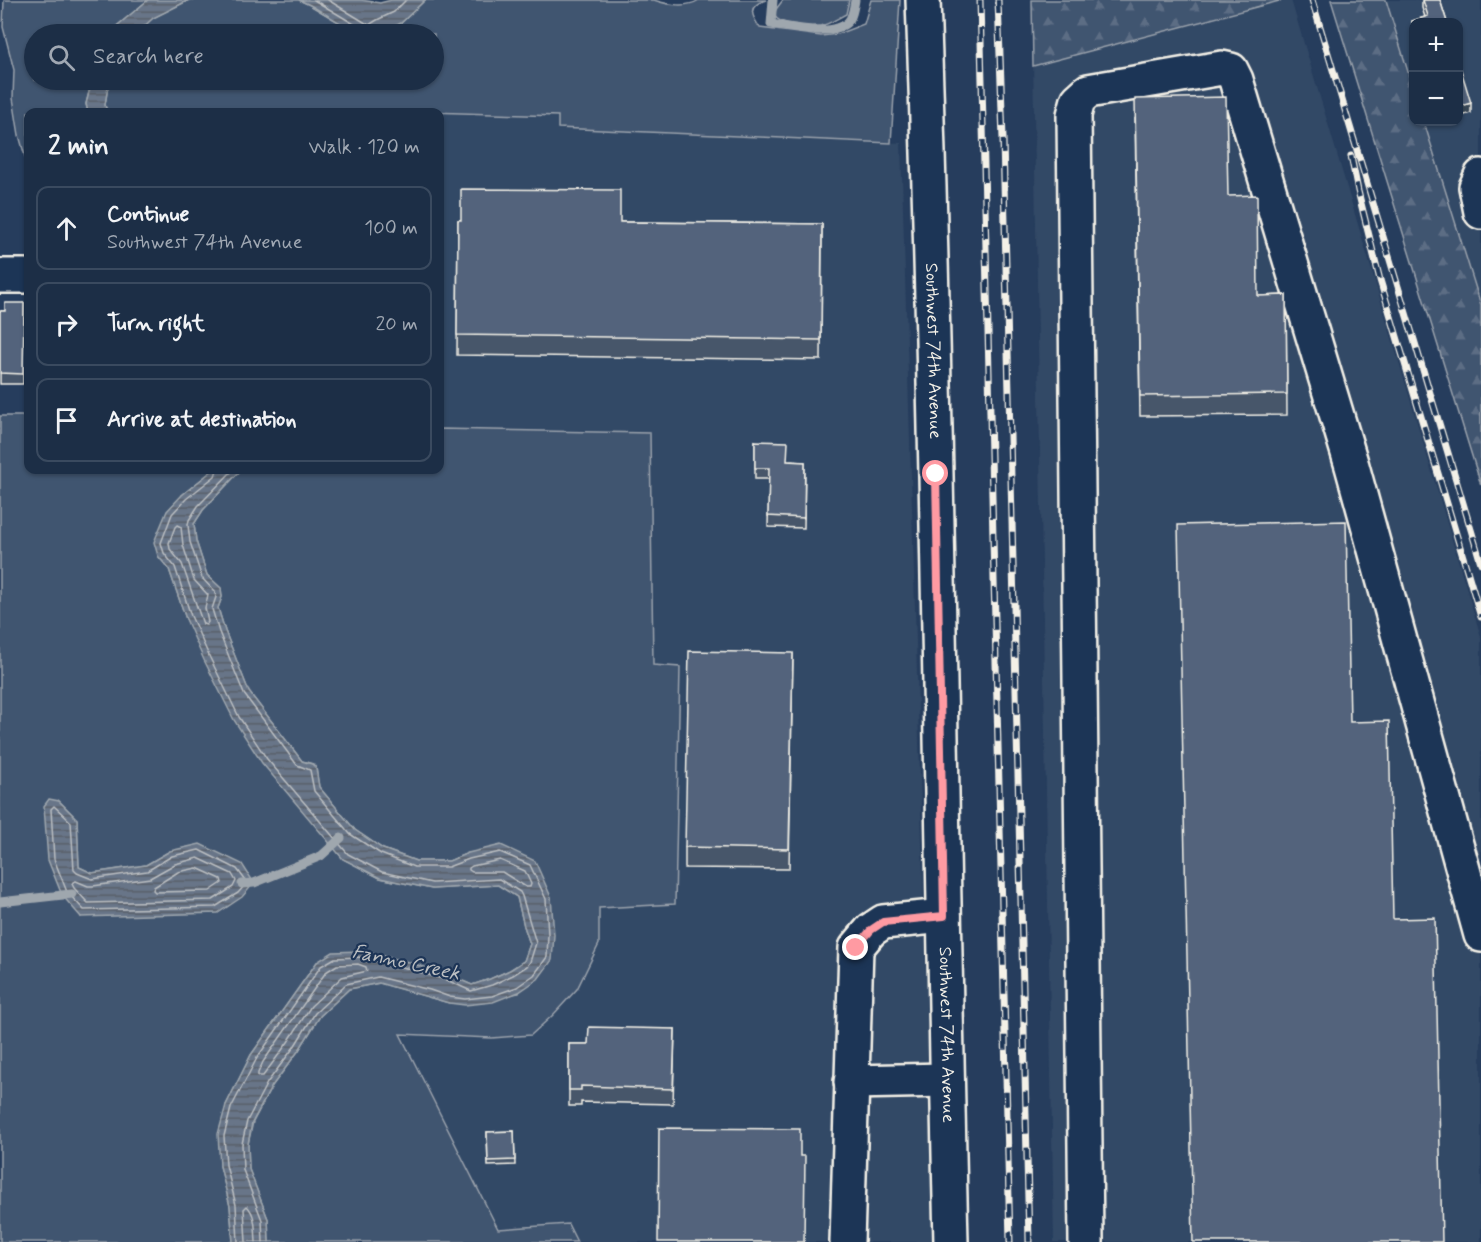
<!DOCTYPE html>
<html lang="en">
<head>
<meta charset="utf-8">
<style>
	:root { --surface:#1c2e46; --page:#293a51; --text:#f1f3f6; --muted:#a0a8b3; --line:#3a4a5f }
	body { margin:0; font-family:Mynerve,sans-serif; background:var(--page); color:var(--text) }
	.controls { position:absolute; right:18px; top:18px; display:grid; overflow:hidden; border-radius:12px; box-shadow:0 2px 4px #0004 }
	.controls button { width:54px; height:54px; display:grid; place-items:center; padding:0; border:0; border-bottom:2px solid var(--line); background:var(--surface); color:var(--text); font:30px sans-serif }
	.stop { position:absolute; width:18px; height:18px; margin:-14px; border:4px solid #ff9aa2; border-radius:50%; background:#fff }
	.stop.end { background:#ff9aa2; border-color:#fff; box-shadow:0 2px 6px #0008 }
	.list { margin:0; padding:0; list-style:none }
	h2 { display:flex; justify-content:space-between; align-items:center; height:78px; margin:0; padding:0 24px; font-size:26px }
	h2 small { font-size:20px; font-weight:400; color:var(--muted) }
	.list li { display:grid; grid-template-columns:39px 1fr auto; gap:18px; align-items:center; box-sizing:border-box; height:84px; margin:0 12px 12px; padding:0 12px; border:2px solid var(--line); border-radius:12px }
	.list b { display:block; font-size:22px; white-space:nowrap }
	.list p { margin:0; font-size:20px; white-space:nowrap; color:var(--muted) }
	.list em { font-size:20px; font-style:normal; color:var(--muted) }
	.icon { flex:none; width:33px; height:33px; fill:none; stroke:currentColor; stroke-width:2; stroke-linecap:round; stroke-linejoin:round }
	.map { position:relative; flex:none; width:1481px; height:1242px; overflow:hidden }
	.search { position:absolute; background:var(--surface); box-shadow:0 2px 4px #0004; left:24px; top:24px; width:420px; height:66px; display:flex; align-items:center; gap:15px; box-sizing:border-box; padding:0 21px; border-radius:33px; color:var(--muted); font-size:22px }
	.panel { position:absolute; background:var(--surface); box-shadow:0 2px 4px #0004; left:24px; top:108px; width:420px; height:366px; border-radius:12px }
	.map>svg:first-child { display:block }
	.built { fill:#334966 }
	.grass { fill:#40546f; stroke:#9aa2ac; stroke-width:1.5; fill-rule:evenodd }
	.forest { fill:url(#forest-firs); stroke:#9aa2ac; stroke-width:1.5 }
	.water { fill:url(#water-rules); stroke:#9fa7ae; stroke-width:1.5 }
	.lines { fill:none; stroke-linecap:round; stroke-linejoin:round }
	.shore { stroke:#bcbfc2; stroke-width:1.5 }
	.stream { stroke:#9fa7ae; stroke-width:9 }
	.minor-casing { stroke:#f4f1e8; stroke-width:38 }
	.minor { stroke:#1d3557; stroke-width:33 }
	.rail-casing { stroke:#f4f1e8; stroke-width:7 }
	.rail { stroke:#1d3557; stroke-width:4.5; stroke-dasharray:14; stroke-linecap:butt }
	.wall { fill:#47566a; stroke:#f4f1e8; stroke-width:1.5 }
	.shaded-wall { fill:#394656; stroke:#f4f1e8; stroke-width:1.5 }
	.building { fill:#52647b; stroke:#f4f1e8; stroke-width:1.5 }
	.route { stroke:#ff9aa2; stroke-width:8 }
	.labels { text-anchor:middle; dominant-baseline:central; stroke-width:4.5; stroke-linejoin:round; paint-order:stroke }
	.street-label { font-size:18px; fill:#f4f1e8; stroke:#1d3557 }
	.water-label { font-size:20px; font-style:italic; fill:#bcbfc2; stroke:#1d3557 }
</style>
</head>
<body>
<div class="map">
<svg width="1481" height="1242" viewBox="0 0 1481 1242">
	<defs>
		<pattern id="forest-firs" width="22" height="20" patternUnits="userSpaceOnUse" patternTransform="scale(1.5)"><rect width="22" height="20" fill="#40546f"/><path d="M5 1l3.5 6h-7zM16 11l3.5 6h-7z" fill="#5c6d84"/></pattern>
		<pattern id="water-rules" width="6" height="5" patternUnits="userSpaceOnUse" patternTransform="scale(1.5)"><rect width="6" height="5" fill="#677588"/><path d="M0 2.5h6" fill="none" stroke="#585e67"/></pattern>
	</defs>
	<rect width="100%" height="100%" fill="#263d5d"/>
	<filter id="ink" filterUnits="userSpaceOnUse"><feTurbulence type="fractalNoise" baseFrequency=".0167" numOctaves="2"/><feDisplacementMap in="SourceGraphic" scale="12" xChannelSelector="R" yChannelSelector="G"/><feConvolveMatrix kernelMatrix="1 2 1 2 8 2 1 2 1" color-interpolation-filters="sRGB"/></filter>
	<g filter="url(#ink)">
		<g class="built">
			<path d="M1032 0H1291L1481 637V1242H1054Z"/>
			<path d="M1386 0H1481V305L1424 122H1458V22H1414L1413 88Z"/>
			<path d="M429 112 558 116V128L901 143 934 1242H577L568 1224 498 1229 400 1033 492 1038 531 1035 553 1015 577 989 599 944V908L675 904 680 667 653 666 650 433 440 429V112Z"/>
		</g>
		<g class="grass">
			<path d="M4 0H148L112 30 110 34H34V80H92L86 104 88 112H28V167L19 135 13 98 14 70 3 27Z"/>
			<path d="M189 0H299L310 5 357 33 401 23 425 0H654C668 5 687 8 699 0H766C747 6 751 15 760 28L821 36 838 34 864 24 871 0H900L891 143 558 128V116L429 112H107L105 105 109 80H434V34H136L153 18Z"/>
			<path d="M783 0H849L846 14C838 18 828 25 820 26 811 27 771 26 775 12 776 8 781 3 783 0Z"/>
			<path d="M0 416H28V470H213L182 495 158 556 169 569 186 619 321 832 343 859 380 878 432 889 498 885 517 897 524 926 530 944 524 961 510 970 490 979 472 985 451 976 408 962 360 951 317 962 251 1055 226 1105 220 1166 230 1206 233 1242H0ZM59 801 77 819 79 867 92 873 146 865 170 851 81 917Z"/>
			<path d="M440 429 650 433 653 665 680 667 675 904 599 908V944L577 989 553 1015 531 1035 492 1038 400 1034 498 1229 568 1224 577 1242H269L268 1219 249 1170 248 1144 253 1122 272 1086 299 1050 320 1016 349 989 380 983 449 1003 519 993 551 897 468 853 449 861H416L383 849 355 830 319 787 316 768 313 764 302 761 249 692 225 631 218 608 222 597 221 588 207 575 196 541 194 524 203 510 241 470H440Z"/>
		</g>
		<g class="forest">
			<path d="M1032 0H1283L1033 66Z"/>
			<path d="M1331 0H1386L1413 88 1414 122H1424L1481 305V485Z"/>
		</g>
		<g class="water">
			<path d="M148 0H189L153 18 136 34H110L112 30Z"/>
			<path d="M299 0H361L380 3 391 0H425L401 23 377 34 357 33 310 5Z"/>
			<path d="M92 80H109L105 105 107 112H88L86 104Z"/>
			<path d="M213 470H241L203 510 194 524 196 541 207 575 221 588 222 597 218 608 225 631 249 692 302 761 312 764 316 768 319 787 355 830 383 849 416 861H449L468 853 501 845 535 861 551 897 554 935 552 960 538 979 519 992 493 1002 465 1005 449 1003 379 983 349 989 320 1016 299 1050 272 1086 252 1123 248 1144 249 1169 268 1219 269 1242H233L230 1206 220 1166 218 1134 226 1105 251 1055 317 962 333 952 360 951 408 962 451 976 472 985 490 979 510 970 524 961 530 944 524 926 517 897 498 885 432 889 380 878 343 859 262 763 234 720 204 660 186 619 169 569 158 556 154 542 167 511 182 495Z"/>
			<path d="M49 799 59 801 77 819 79 867 92 873 146 865 170 851 200 844 242 864 254 883 242 897 218 913 81 917 62 895 48 860 44 806Z"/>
		</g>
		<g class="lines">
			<g class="shore">
				<path d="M314 0 359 27 362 31V34"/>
				<path d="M328 0 369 25 377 20 394 12 406 0"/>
				<path d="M217 470 215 476 186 499 172 514 161 543 164 553 175 567 191 616 210 658 239 717 267 759 348 854 382 872 432 883 499 879 520 892 522 896 536 943 530 962 527 966 513 975 492 985 471 991 449 981 406 968 359 957 335 958 321 966 257 1058 231 1108 224 1136 226 1165 236 1205 238 1242"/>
				<path d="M233 470 198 506 189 520 188 525 190 542 202 578 215 592 216 597 212 609 219 632 244 694 297 765 310 770 314 791 350 834 381 854 414 867H448L469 859 500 852 530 865 546 899 548 935 547 957 534 975 517 987 492 996 465 999 450 997 430 990 378 977 346 984 315 1013 294 1047 267 1083 247 1121 242 1144 243 1170 262 1220 263 1242"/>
				<path d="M177 525 181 527 183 545 194 580 208 595 205 608 208 622 206 625 203 624 182 564 170 549 169 543 175 527Z"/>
				<path d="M54 806 71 822 74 870 77 873 92 879 147 871 172 856 199 850 237 869 246 881V884L238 893 215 907 84 910 67 892 54 859 51 809Z"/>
				<path d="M198 858 232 874 236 881 233 887 213 900 88 903 74 888 72 884 73 882 76 881 88 886H93L150 878 175 864Z"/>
				<path d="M500 860 525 871 531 884 530 887H526L502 872H472L469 870V868L472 866Z"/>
				<path d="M197 868 221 879 222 883 210 891 155 892 153 890 154 887 178 872Z"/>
				<path d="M358 964 366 967 367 971 342 977 311 1006 288 1042 263 1076H258V1073L263 1062 326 972 337 965Z"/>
				<path d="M246 1242 244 1209 247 1206C256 1215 255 1229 256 1242"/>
			</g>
			<g class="stream">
				<path d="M773 0 771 24C790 27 838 39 850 19 853 14 854 6 855 0"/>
				<path d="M242 884 254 883 321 856 341 838"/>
				<path d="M0 902 72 894"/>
			</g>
			<defs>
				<g id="minor">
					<path id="s1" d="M923 0C938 414 941 828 951 1242"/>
					<path d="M1481 176 1476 187 1481 212"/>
					<path d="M0 276H25"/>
					<path d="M851 1082 947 1080"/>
					<path d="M847 1242 856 948 871 930 883 922 944 916"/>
					<path d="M1086 1242 1074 115 1078 100 1088 91 1222 68 1231 70 1236 80 1352 466 1481 935"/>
				</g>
			</defs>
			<use href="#minor" class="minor-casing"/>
			<use href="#minor" class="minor"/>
			<defs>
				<g id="rail">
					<path d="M980 0 1010 1242"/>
					<path d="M998 0 1003 139 1029 1242"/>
					<path d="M1312 0 1481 563"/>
					<path d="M1351 156 1358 191 1380 280 1481 617"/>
				</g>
			</defs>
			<use href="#rail" class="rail-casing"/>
			<use href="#rail" class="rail"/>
		</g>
		<g class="wall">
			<path d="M1422 0H1440L1447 22H1413V37L1412 31V21L1425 17 1422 8Z"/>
			<path d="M1135 119 1228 196 1258 296 1286 295 1287 415 1140 416Z"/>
			<path d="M458 220 822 224 821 360 457 355Z"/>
			<path d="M24 303 23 384H0V311H5Z"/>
			<path d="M755 441 787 461 805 462 804 528 768 527 769 479H755Z"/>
			<path d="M793 653 789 869 685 868V847Z"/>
			<path d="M675 1029 673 1104 581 1102V1106H569V1044H588Z"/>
			<path d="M514 1131 515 1165 488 1166 487 1132Z"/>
		</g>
		<path class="shaded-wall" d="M1471 103V113L1458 117V107Z"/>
		<g class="building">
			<path d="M1423 0H1440L1447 22H1413V26L1412 21 1428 16Z"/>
			<path d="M1458 60 1471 103 1458 107Z"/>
			<path d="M1226 97 1228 196 1257 195 1258 296 1286 295 1287 394 1140 396 1135 99Z"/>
			<path d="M461 189 620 190V222L822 224 821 340 457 335 458 220H461Z"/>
			<path d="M5 303H24L23 374 0 373V311H5Z"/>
			<path d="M755 441 788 442 787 461 805 462 804 518 768 516 769 468H755Z"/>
			<path d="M1346 521 1350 722 1389 721 1393 919 1435 918 1442 1242H1193L1178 525Z"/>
			<path d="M689 651 793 653 789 849 685 847Z"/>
			<path d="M589 1027 675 1029 673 1089 581 1086V1090H569V1044H588Z"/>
			<path d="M659 1128 800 1129V1156H805L804 1242H658Z"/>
			<path d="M514 1131 515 1160 488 1161 487 1132Z"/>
		</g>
	</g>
	<g class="lines" filter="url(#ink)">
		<path class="route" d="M856 948 871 930 883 922 944 916 936 474"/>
	</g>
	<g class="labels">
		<g class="street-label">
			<text stroke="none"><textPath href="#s1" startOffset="351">Southwest 74th Avenue</textPath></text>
			<text stroke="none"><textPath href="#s1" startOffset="1035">Southwest 74th Avenue</textPath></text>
		</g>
		<g class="water-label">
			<text transform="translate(406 963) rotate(12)">Fanno Creek</text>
		</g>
	</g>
</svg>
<div class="controls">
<button>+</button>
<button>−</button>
</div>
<div class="stop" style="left:936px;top:474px"></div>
<div class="stop end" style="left:856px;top:948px"></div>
<div class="search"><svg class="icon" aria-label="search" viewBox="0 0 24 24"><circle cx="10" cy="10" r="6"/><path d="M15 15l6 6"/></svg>Search here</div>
<section class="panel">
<h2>2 min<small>Walk · 120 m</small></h2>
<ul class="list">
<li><svg class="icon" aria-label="ahead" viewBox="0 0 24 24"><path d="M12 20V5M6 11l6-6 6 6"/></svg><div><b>Continue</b><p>Southwest 74th Avenue</p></div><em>100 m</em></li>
<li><svg class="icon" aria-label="right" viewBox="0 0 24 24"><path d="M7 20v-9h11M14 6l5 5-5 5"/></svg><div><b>Turn right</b></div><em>20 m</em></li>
<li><svg class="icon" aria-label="arrive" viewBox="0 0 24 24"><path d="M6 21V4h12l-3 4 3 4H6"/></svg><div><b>Arrive at destination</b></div></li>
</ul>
</section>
</div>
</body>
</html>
